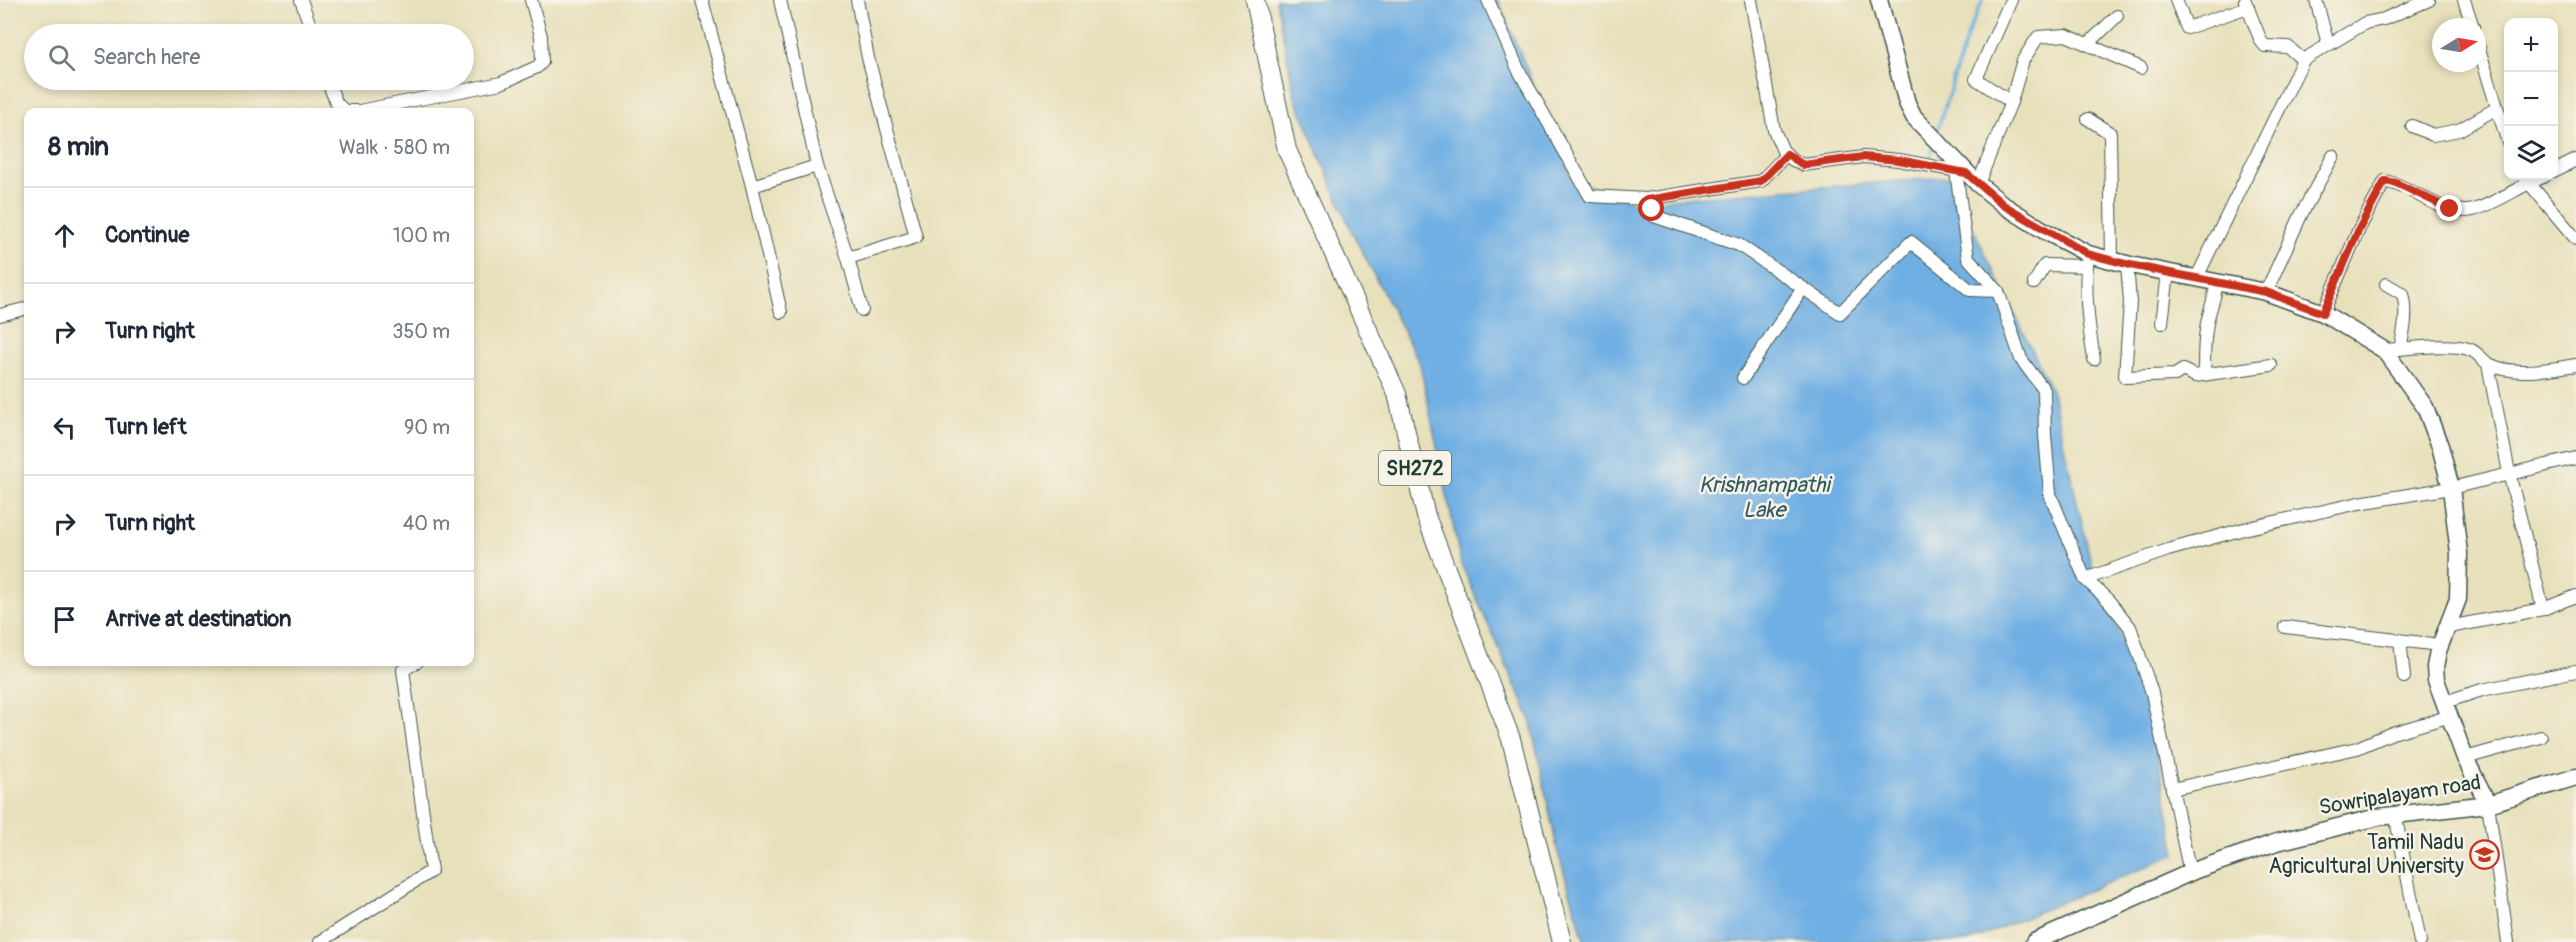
<!DOCTYPE html>
<html lang="en">
<head>
<meta charset="utf-8">
<style>
	:root { --surface:#fff; --page:#f2f2f3; --text:#1f2937; --muted:#747a83; --line:#e0e1e3 }
	body { margin:0; font-family:Pangolin,sans-serif; background:var(--page); color:var(--text) }
	.controls { position:absolute; right:18px; top:18px; display:grid; overflow:hidden; border-radius:12px; box-shadow:0 3px 9px #0003 }
	.controls button { width:54px; height:54px; display:grid; place-items:center; padding:0; border:0; border-bottom:2px solid var(--line); background:var(--surface); color:var(--text); font:30px sans-serif }
	.compass { position:absolute; left:2432px; top:18px; width:54px; height:54px; border-radius:50%; background:var(--surface); box-shadow:0 3px 9px #0003; rotate:79deg }
	.stop { position:absolute; width:18px; height:18px; margin:-14px; border:4px solid #c8321e; border-radius:50%; background:#fff }
	.stop.end { background:#c8321e; border-color:#fff; box-shadow:0 2px 6px #0008 }
	.list { margin:0; padding:0; list-style:none }
	h2 { display:flex; justify-content:space-between; align-items:center; height:78px; margin:0; padding:0 24px; font-size:26px }
	h2 small { font-size:20px; font-weight:400; color:var(--muted) }
	.list li { display:grid; grid-template-columns:39px 1fr auto; gap:18px; align-items:center; box-sizing:border-box; height:96px; padding:0 24px; border-top:2px solid var(--line) }
	.list b { display:block; font-size:22px; white-space:nowrap }
	.list em { font-size:20px; font-style:normal; color:var(--muted) }
	.icon { flex:none; width:33px; height:33px; fill:none; stroke:currentColor; stroke-width:2; stroke-linecap:round; stroke-linejoin:round }
	.map { position:relative; flex:none; width:2576px; height:942px; overflow:hidden }
	.search { position:absolute; background:var(--surface); box-shadow:0 3px 9px #0003; left:24px; top:24px; width:450px; height:66px; display:flex; align-items:center; gap:15px; box-sizing:border-box; padding:0 21px; border-radius:33px; color:var(--muted); font-size:22px }
	.panel { position:absolute; background:var(--surface); box-shadow:0 3px 9px #0003; left:24px; top:108px; width:450px; height:558px; border-radius:12px }
	.map>svg:first-child { display:block }
	.water { fill:#70afe3; stroke:#48768c; stroke-width:1.5 }
	.lines { fill:none; stroke-linecap:round; stroke-linejoin:round }
	.stream { stroke:#70afe3; stroke-width:3 }
	.street-casing { stroke:#3d5548; stroke-width:14 }
	.secondary-casing { stroke:#3d5548; stroke-width:19 }
	.primary-casing { stroke:#3d5548; stroke-width:20 }
	.street { stroke:#fff; stroke-width:12 }
	.secondary { stroke:#fff; stroke-width:16 }
	.primary { stroke:#fff; stroke-width:18 }
	.route { stroke:#c8321e; stroke-width:8 }
	.labels { text-anchor:middle; dominant-baseline:central; stroke-width:5; stroke-linejoin:round; paint-order:stroke }
	.shield { fill:#f7f3e8; stroke:#60746a; stroke-width:1.5 }
	.shield-label { font-size:20px; font-weight:bold; fill:#1f3d34 }
	.street-label { font-size:21px; fill:#1f3d34; stroke:#f7f3e8 }
	.poi-label { font-size:21px; fill:#1f3d34; stroke:#f7f3e8; text-anchor:end }
	.water-label { font-size:22px; font-style:italic; fill:#335a60; stroke:#f7f3e8 }
</style>
</head>
<body>
<div class="map">
<svg width="2576" height="942" viewBox="0 0 2576 942">
	<rect width="100%" height="100%" fill="#f7f3e8"/>
	<filter id="ink" filterUnits="userSpaceOnUse"><feTurbulence type="fractalNoise" baseFrequency=".0167" numOctaves="2"/><feDisplacementMap in="SourceGraphic" scale="12" xChannelSelector="R" yChannelSelector="G"/><feConvolveMatrix kernelMatrix="1 2 1 2 8 2 1 2 1" color-interpolation-filters="sRGB"/></filter>
	<filter id="wash" filterUnits="userSpaceOnUse"><feTurbulence type="fractalNoise" baseFrequency=".008" numOctaves="4" result="noise"/><feDisplacementMap in="SourceGraphic" scale="24" xChannelSelector="R" yChannelSelector="G"/><feGaussianBlur stdDeviation="1.35" result="paint"/><feColorMatrix in="noise" values="0 0 0 0 0 0 0 0 0 0 0 0 0 0 0 0 0 1.4 0 .05"/><feComposite in="paint" operator="in"/></filter>
	<g filter="url(#wash)">
		<rect width="100%" height="100%" fill="#e8e0bb"/>
		<path class="water" d="M1276 0H1498L1573 180 1634 202 1948 177 2051 389 2096 584 2145 686 2176 854 1967 942H1585L1557 849 1530 718 1461 564 1420 364 1351 230 1295 97Z"/>
		<g class="lines">
			<g class="stream">
				<path d="M1937 131 1968 33 1983 0"/>
				<path d="M1929 163 1933 146"/>
			</g>
		</g>
	</g>
	<g filter="url(#ink)">
		<g class="lines">
			<defs>
				<g id="street">
					<path d="M301 0 313 34"/>
					<path d="M702 0 752 186 781 312"/>
					<path d="M780 0 817 166 848 258 862 310"/>
					<path d="M1488 0 1518 69 1590 196 1647 199 1761 181 1787 154"/>
					<path d="M1751 0 1774 130 1783 151 1793 160 1803 165 1864 157 1899 160 1963 172"/>
					<path d="M2176 0 2187 28 2248 7"/>
					<path d="M2316 0 2328 44"/>
					<path d="M2464 0 2473 27"/>
					<path d="M2245 1 2261 41 2265 46 2288 47 2303 60"/>
					<path d="M2477 42 2508 143"/>
					<path d="M2088 44 2117 16"/>
					<path d="M327 80 337 104 345 111H359L501 83 537 67 542 62 541 36 531 0"/>
					<path d="M2011 102 2023 60 2038 37 2066 35 2141 68"/>
					<path d="M2088 119 2110 133 2112 260"/>
					<path d="M2412 126 2433 135 2459 130 2497 108"/>
					<path d="M1956 171 1968 258 1998 291 2021 359 2044 390 2045 435 2050 494 2085 579 2108 600 2130 627 2152 693 2190 873"/>
					<path d="M2554 171 2576 160"/>
					<path d="M2545 176 2529 183 2576 239"/>
					<path d="M1978 184 2011 102 1976 79 2011 0"/>
					<path d="M752 186 817 166"/>
					<path d="M1647 199 1654 216 1739 245 1840 313 1911 242 1970 290 1998 291"/>
					<path d="M2088 254C2084 290 2088 323 2094 359"/>
					<path d="M848 258 916 237 868 58 857 0"/>
					<path d="M2127 264 2130 302 2125 377 2175 375 2183 370 2195 376 2271 365"/>
					<path d="M2196 279 2303 60 2365 23 2384 19 2429 0"/>
					<path d="M2034 283 2045 265 2086 266"/>
					<path d="M2386 284 2403 294C2408 313 2404 331 2400 349"/>
					<path d="M2266 292 2301 215 2333 156"/>
					<path d="M2323 313 2359 229 2385 181C2415 187 2442 217 2473 210 2490 206 2513 191 2529 183L2524 176"/>
					<path d="M0 315 28 308"/>
					<path d="M2162 323 2168 273"/>
					<path d="M2384 350C2404 349 2454 342 2471 350 2478 353 2483 361 2489 364 2515 377 2549 369 2576 365"/>
					<path d="M2488 364 2509 473 2543 609"/>
					<path d="M2204 375C2204 354 2204 330 2210 311 2213 299 2216 296 2216 282"/>
					<path d="M1743 378 1803 288"/>
					<path d="M2085 579 2168 550 2244 529 2359 503 2451 488 2576 458"/>
					<path d="M2285 627 2440 645"/>
					<path d="M2449 627 2543 609 2576 596"/>
					<path d="M2400 640 2404 677"/>
					<path d="M2445 702 2482 690 2576 671"/>
					<path d="M2465 758 2541 737"/>
					<path d="M2172 789 2357 748 2392 733 2451 716"/>
					<path d="M2488 804 2508 942"/>
					<path d="M2395 814 2420 942"/>
					<path d="M320 942 431 871 403 670 417 662"/>
				</g>
				<g id="secondary">
					<path d="M1879 0 1907 103 1914 117 1978 184 2005 206 2043 230 2088 254 2130 265 2266 292 2323 313 2384 350 2425 407 2440 446 2451 488 2459 553 2458 599 2438 651 2435 667 2436 680 2465 758 2488 804"/>
					<path d="M2034 942 2196 870 2277 842 2378 817 2488 804 2576 777"/>
				</g>
				<path id="primary" d="M1255 0 1287 150 1397 394 1426 516 1511 739 1562 942"/>
			</defs>
			<use href="#street" class="street-casing"/>
			<use href="#secondary" class="secondary-casing"/>
			<use href="#primary" class="primary-casing"/>
			<use href="#street" class="street"/>
			<use href="#secondary" class="secondary"/>
			<use href="#primary" class="primary"/>
		</g>
	</g>
	<g class="lines" filter="url(#ink)">
		<path class="route" d="M1652 209 1647 200 1761 181 1787 154 1803 165 1863 157 1899 160 1966 173 2005 206 2088 254 2130 265 2266 292 2323 313 2359 229 2385 181 2396 183 2450 209"/>
	</g>
	<defs>
		<symbol id="university-ring" viewBox="-11 -11 22 22"><circle r="9.5" fill="#f7f3e8" stroke="#c8321e" stroke-width="1.5"/><path d="M0-5L7-2L0 1L-7-2ZM-4 1L0 2.5L4 1V4Q0 6-4 4Z" fill="#c8321e"/></symbol>
	</defs>
	<g fill-rule="evenodd">
		<use href="#university-ring" x="2468" y="838" width="33" height="33"/>
	</g>
	<g class="labels">
		<rect class="shield" x="1379" y="451" width="72" height="34" rx="4.5"/>
		<g class="shield-label">
			<text x="1415" y="468">SH272</text>
		</g>
		<g class="street-label">
			<text transform="translate(2400 795) rotate(-9)">Sowripalayam road</text>
		</g>
		<g class="poi-label">
			<text x="2464" y="842">Tamil Nadu<tspan x="2464" dy="24">Agricultural University</tspan></text>
		</g>
		<g class="water-label">
			<text x="1764" y="485">Krishnampathi<tspan x="1764" dy="25">Lake</tspan></text>
		</g>
	</g>
</svg>
<div class="controls">
<button>+</button>
<button>−</button>
<button><svg class="icon" aria-label="layers" viewBox="0 0 24 24"><path d="M12 4l9 5-9 5-9-5zM3 14l9 5 9-5"/></svg></button>
</div>
<svg class="compass" viewBox="-18 -18 36 36"><path d="M0-13l5 13h-10z" fill="#e53935"/><path d="M0 13l5-13h-10z" fill="#747a83"/></svg>
<div class="stop" style="left:1652px;top:209px"></div>
<div class="stop end" style="left:2450px;top:209px"></div>
<div class="search"><svg class="icon" aria-label="search" viewBox="0 0 24 24"><circle cx="10" cy="10" r="6"/><path d="M15 15l6 6"/></svg>Search here</div>
<section class="panel">
<h2>8 min<small>Walk · 580 m</small></h2>
<ul class="list">
<li><svg class="icon" aria-label="ahead" viewBox="0 0 24 24"><path d="M12 20V5M6 11l6-6 6 6"/></svg><div><b>Continue</b></div><em>100 m</em></li>
<li><svg class="icon" aria-label="right" viewBox="0 0 24 24"><path d="M7 20v-9h11M14 6l5 5-5 5"/></svg><div><b>Turn right</b></div><em>350 m</em></li>
<li><svg class="icon" aria-label="left" viewBox="0 0 24 24"><path d="M17 20v-9H6M10 6l-5 5 5 5"/></svg><div><b>Turn left</b></div><em>90 m</em></li>
<li><svg class="icon" aria-label="right" viewBox="0 0 24 24"><path d="M7 20v-9h11M14 6l5 5-5 5"/></svg><div><b>Turn right</b></div><em>40 m</em></li>
<li><svg class="icon" aria-label="arrive" viewBox="0 0 24 24"><path d="M6 21V4h12l-3 4 3 4H6"/></svg><div><b>Arrive at destination</b></div></li>
</ul>
</section>
</div>
</body>
</html>
